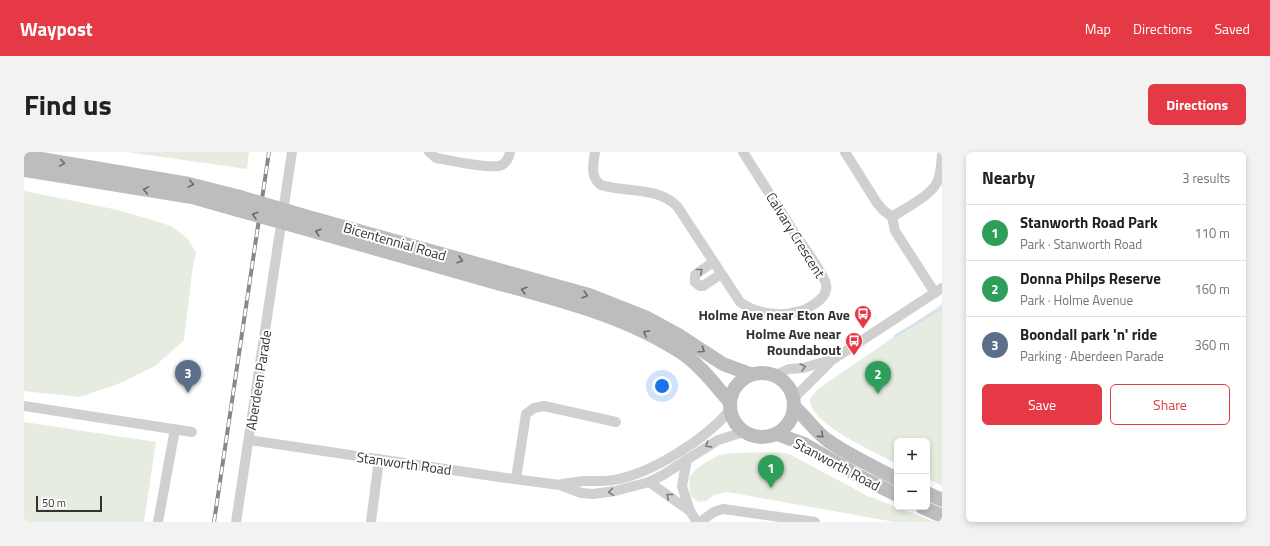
<!DOCTYPE html>
<html lang="en">
<head>
<meta charset="utf-8">
<style>
	:root { --surface:#fff; --page:#f2f2f2; --text:#202124; --muted:#757577; --line:#e0e0e0; --accent:#e63946 }
	body { margin:0; font-family:"Titillium Web",sans-serif; background:var(--page); color:var(--text) }
	.controls { position:absolute; right:12px; bottom:12px; display:grid; overflow:hidden; border-radius:6px; box-shadow:0 2px 6px #0003 }
	.controls button { width:36px; height:36px; display:grid; place-items:center; padding:0; border:0; border-bottom:1px solid var(--line); background:var(--surface); color:var(--text); font:20px sans-serif }
	.scale { position:absolute; left:12px; bottom:10px; width:66px; box-sizing:border-box; padding-left:4px; border:2px solid #333; border-top:0; font-size:11px; line-height:14px; white-space:nowrap; color:#333; -webkit-text-stroke:3px #fff; paint-order:stroke }
	.you { position:absolute; left:638px; top:234px; width:14px; height:14px; margin:-10px; border:3px solid #fff; border-radius:50%; background:#1a73e8; box-shadow:0 0 0 6px #1a73e833 }
	.badge { display:grid; place-items:center; width:26px; height:26px; border-radius:50%; background:var(--accent); color:#fff; font-size:13px; font-weight:700 }
	.pin { position:absolute; translate:-50% -33px; filter:drop-shadow(0 1px 2px #0008) }
	.pin::after { content:''; position:absolute; top:21px; width:14px; height:12px; background:inherit; clip-path:polygon(0 0,100% 0,50% 100%) }
	.list { margin:0; padding:0; list-style:none }
	h2 { display:flex; justify-content:space-between; align-items:center; height:52px; margin:0; padding:0 16px; font-size:17px }
	h2 small { font-size:13px; font-weight:400; color:var(--muted) }
	.list li { display:grid; grid-template-columns:26px 1fr auto; gap:12px; align-items:center; box-sizing:border-box; height:56px; padding:0 16px; border-top:1px solid var(--line) }
	.list b { display:block; font-size:15px; white-space:nowrap }
	.list p { margin:0; font-size:13px; white-space:nowrap; color:var(--muted) }
	.list em { font-size:13px; font-style:normal; color:var(--muted) }
	.actions { display:flex; gap:8px; padding:12px 16px }
	.actions a { flex:1; padding:9px 0; border:1px solid var(--accent); border-radius:6px; text-align:center; font-size:14px; color:var(--accent) }
	.actions .main { background:var(--accent); color:#fff }
	.map { position:relative; flex:none; width:918px; height:370px; overflow:hidden; border-radius:6px }
	header { display:flex; align-items:center; gap:24px; box-sizing:border-box; height:56px; padding:0 20px; background:var(--accent); color:#fff }
	header strong { font-size:19px }
	nav { display:flex; gap:22px; margin-inline-start:auto; font-size:14px }
	.intro { display:flex; align-items:center; justify-content:space-between; box-sizing:border-box; height:96px; padding:0 24px }
	h1 { margin:0; font-size:28px }
	.button { padding:10px 18px; border-radius:6px; background:var(--accent); color:#fff; font-size:14px; font-weight:700 }
	main { display:flex; gap:24px; padding:0 24px }
	aside { flex:1; background:var(--surface); border-radius:6px; box-shadow:0 2px 6px #0003 }
	.map>svg:first-child { display:block }
	.green { fill:#e6ecdf }
	.lines { fill:none; stroke-linecap:round; stroke-linejoin:round }
	.stream { stroke:#cfe2ee; stroke-width:2.5 }
	.street { stroke:#d0d0d0; stroke-width:10 }
	.secondary { stroke:#bdbdbd; stroke-width:14 }
	.rail-casing { stroke:#888; stroke-width:4 }
	.rail { stroke:#fff; stroke-width:2.5; stroke-dasharray:8; stroke-linecap:butt }
	.secondary-bridge { stroke:#bdbdbd; stroke-width:14 }
	.oneway { stroke:#6a6a6a }
	.oneway2 { stroke:#7a7a7a }
	.labels { text-anchor:middle; dominant-baseline:central; stroke-width:4; stroke-linejoin:round; paint-order:stroke }
	.street-label { font-size:14px; fill:#333; stroke:#fff }
	.poi-label { font-size:14px; font-weight:bold; fill:#333; stroke:#fff; text-anchor:end }
</style>
</head>
<body>
<header>
<strong>Waypost</strong>
<nav><a>Map</a><a>Directions</a><a>Saved</a></nav>
</header>
<div class="intro"><h1>Find us</h1><a class="button">Directions</a></div>
<main>
<div class="map">
<svg width="918" height="370" viewBox="0 0 918 370">
	<rect width="100%" height="100%" fill="#fff"/>
	<g class="green">
		<path d="M103 0H225L223 17Z"/>
		<path d="M0 39 94 58 147 74 163 86 172 100 168 121 160 188 131 214 97 231 56 245 0 239Z"/>
		<path d="M918 152V334L903 326V289H873V312C851 300 800 278 788 256 787 254 786 250 786 247L794 237Z"/>
		<path d="M0 270 132 290 120 370H0Z"/>
		<path d="M754 300 765 302 844 344 911 370H871L703 340 690 343 682 349 674 350 667 344 666 339 665 326 672 317 681 311 695 303 709 301Z"/>
	</g>
	<g class="lines">
		<path class="stream" d="M871 184 918 156"/>
		<g class="street">
			<path d="M405 0 412 6C424 8 468 18 478 13 483 10 485 5 486 0"/>
			<path d="M571 0C569 13 566 25 577 33 603 41 632 34 653 54L716 150C731 161 754 165 772 160 782 158 800 149 802 138 803 135 802 132 801 129 794 114 783 99 773 85 755 57 737 28 719 0"/>
			<path d="M821 0 853 51 859 58 868 65 871 79 911 141"/>
			<path d="M868 65C881 56 909 43 914 28 917 20 917 11 918 3"/>
			<path d="M689 110 671 123V130L676 134H679L697 122"/>
			<path d="M751 223 765 217 779 216 807 208"/>
			<path d="M770 246 808 208 918 136"/>
			<path d="M0 254 168 280"/>
			<path d="M225 288 482 326 536 333 557 341 569 342 591 339 625 330 639 323 694 288 720 280"/>
			<path d="M663 307 658 334 666 359 673 370"/>
			<path d="M492 327 502 262 510 256 520 254 592 270"/>
			<path d="M625 330 666 359"/>
			<path d="M538 332C544 331 552 330 559 329 571 329 583 330 595 327 631 319 683 286 706 258"/>
			<path d="M134 370 151 277"/>
			<path d="M212 370 268 0"/>
			<path d="M347 370 355 307"/>
			<path d="M676 370 690 360 699 357 791 370"/>
		</g>
		<g class="secondary">
			<path d="M0 4 165 32 216 45"/>
			<path d="M0 18 168 45 214 58"/>
			<path d="M277 63 565 143 621 165 656 184 699 212 726 222"/>
			<path d="M275 75C341 94 407 112 473 131 539 149 604 165 661 203 679 216 691 233 705 249"/>
			<circle cx="738" cy="253" r="32"/>
			<path d="M770 255C782 265 790 278 803 288 824 303 850 315 873 327"/>
			<path d="M753 282 780 292 835 324 873 343"/>
			<path d="M903 341 918 348"/>
			<path d="M898 355 918 364"/>
		</g>
		<defs>
			<path id="rail" d="M190 370 245 0"/>
		</defs>
		<use href="#rail" class="rail-casing"/>
		<use href="#rail" class="rail"/>
		<g class="secondary-bridge">
			<path d="M216 45 277 63"/>
			<path d="M214 58 275 75"/>
		</g>
	</g>
	<defs><path id="oneway-chevron" d="M-2-3.5L2.5 0L-2 3.5" fill="none" stroke-width="1.6" stroke-linecap="round" stroke-linejoin="round"/></defs>
	<g class="oneway">
		<use href="#oneway-chevron" transform="translate(38 11) rotate(9)"/>
		<use href="#oneway-chevron" transform="translate(167 32) rotate(13)"/>
		<use href="#oneway-chevron" transform="translate(122 38) rotate(-170)"/>
		<use href="#oneway-chevron" transform="translate(231 63) rotate(-164)"/>
		<use href="#oneway-chevron" transform="translate(294 80) rotate(-164)"/>
		<use href="#oneway-chevron" transform="translate(436 108) rotate(16)"/>
		<use href="#oneway-chevron" transform="translate(500 138) rotate(-164)"/>
		<use href="#oneway-chevron" transform="translate(561 143) rotate(16)"/>
		<use href="#oneway-chevron" transform="translate(622 181) rotate(-153)"/>
		<use href="#oneway-chevron" transform="translate(678 198) rotate(35)"/>
		<use href="#oneway-chevron" transform="translate(797 283) rotate(41)"/>
	</g>
	<g class="oneway2">
		<use href="#oneway-chevron" transform="translate(676 119) rotate(-39)"/>
		<use href="#oneway-chevron" transform="translate(779 215) rotate(-14)"/>
		<use href="#oneway-chevron" transform="translate(684 293) rotate(148)"/>
		<use href="#oneway-chevron" transform="translate(587 340) rotate(172)"/>
		<use href="#oneway-chevron" transform="translate(645 344) rotate(-141)"/>
	</g>
	<defs>
		<symbol id="bus-pin" viewBox="-11 -11 22 30"><path d="M0 17L-7.5 6A9.5 9.5 0 1 1 7.5 6Z" fill="#e63946" stroke="#fff"/><path d="M-5-6H5V4H4V6H2V4H-2V6H-4V4H-5ZM-3.5-4V0h7V-4ZM-3.5 1.2v1.5H-2V1.2ZM2 1.2v1.5H3.5V1.2Z" fill="#fff"/></symbol>
	</defs>
	<g fill-rule="evenodd">
		<use href="#bus-pin" x="829" y="152" width="20" height="27"/>
		<use href="#bus-pin" x="820" y="179" width="20" height="27"/>
	</g>
	<g class="labels">
		<g class="street-label">
			<text transform="translate(772 83) rotate(58)">Calvary Crescent</text>
			<text transform="translate(371 89) rotate(16)">Bicentennial Road</text>
			<text transform="translate(234 228) rotate(-81)">Aberdeen Parade</text>
			<text transform="translate(380 311) rotate(8)">Stanworth Road</text>
			<text transform="translate(813 312) rotate(28)">Stanworth Road</text>
		</g>
		<g class="poi-label">
			<text x="826" y="162">Holme Ave near Eton Ave</text>
			<text x="817" y="181">Holme Ave near<tspan x="817" dy="16">Roundabout</tspan></text>
		</g>
	</g>
</svg>
<div class="controls">
<button>+</button>
<button>−</button>
</div>
<div class="scale">50 m</div>
<div class="you"></div>
<div class="pin badge" style="left:747px;top:336px;background:#2e9e5b">1</div>
<div class="pin badge" style="left:854px;top:242px;background:#2e9e5b">2</div>
<div class="pin badge" style="left:164px;top:241px;background:#5c6f8a">3</div>
</div>
<aside>
<h2>Nearby<small>3 results</small></h2>
<ul class="list">
<li><span class="badge" style="background:#2e9e5b">1</span><div><b>Stanworth Road Park</b><p>Park · Stanworth Road</p></div><em>110 m</em></li>
<li><span class="badge" style="background:#2e9e5b">2</span><div><b>Donna Philps Reserve</b><p>Park · Holme Avenue</p></div><em>160 m</em></li>
<li><span class="badge" style="background:#5c6f8a">3</span><div><b>Boondall park 'n' ride</b><p>Parking · Aberdeen Parade</p></div><em>360 m</em></li>
</ul>
<div class="actions"><a class="main">Save</a><a>Share</a></div>
</aside>
</main>
</body>
</html>
